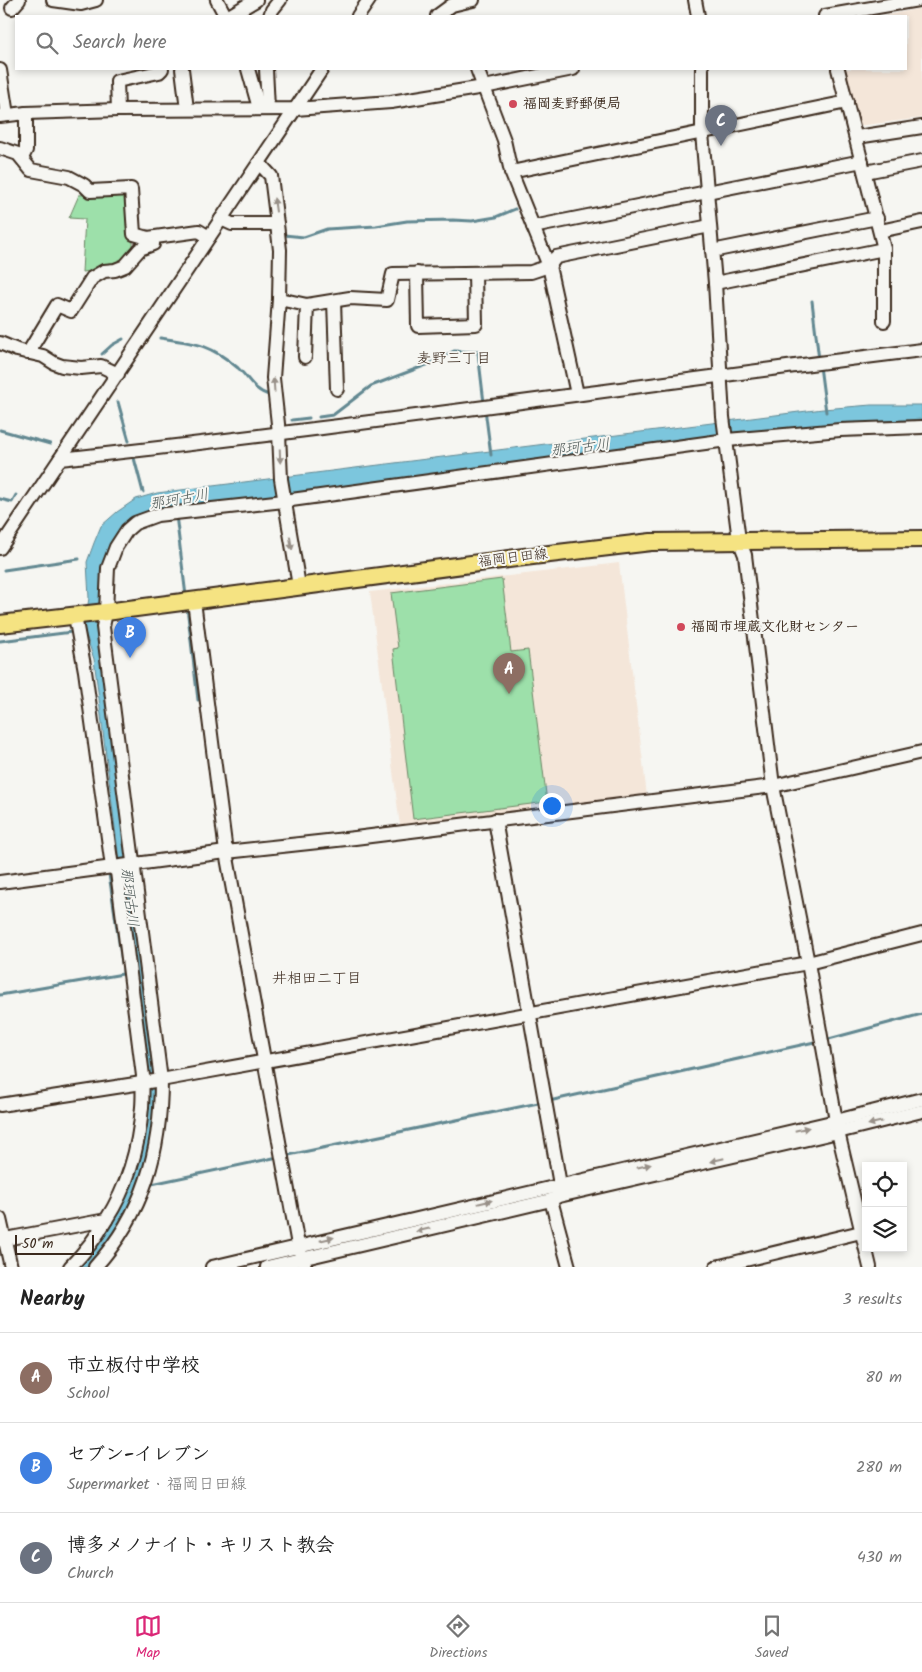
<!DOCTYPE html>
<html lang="en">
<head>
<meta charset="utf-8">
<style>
	:root { --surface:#fff; --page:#f6f6f6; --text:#222; --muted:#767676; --line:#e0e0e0; --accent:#db2777 }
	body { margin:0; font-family:Kalam,"Klee One",sans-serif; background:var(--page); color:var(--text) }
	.controls { position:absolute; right:15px; bottom:15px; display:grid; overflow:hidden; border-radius:0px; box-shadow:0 2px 8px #0003 }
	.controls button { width:45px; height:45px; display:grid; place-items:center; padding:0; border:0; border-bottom:1px solid var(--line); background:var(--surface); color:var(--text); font:25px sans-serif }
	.scale { position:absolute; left:15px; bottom:12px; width:79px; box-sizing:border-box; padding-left:5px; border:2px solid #3b2a1e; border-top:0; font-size:14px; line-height:18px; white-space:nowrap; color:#3b2a1e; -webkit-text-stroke:4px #f6f6f2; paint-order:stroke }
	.you { position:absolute; left:551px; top:805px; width:18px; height:18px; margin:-12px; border:4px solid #fff; border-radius:50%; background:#1a73e8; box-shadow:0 0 0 8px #1a73e833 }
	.badge { display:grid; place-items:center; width:32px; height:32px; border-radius:50%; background:var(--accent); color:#fff; font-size:16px; font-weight:700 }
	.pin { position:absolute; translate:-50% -41px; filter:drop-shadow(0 1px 2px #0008) }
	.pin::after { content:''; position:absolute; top:26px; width:18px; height:15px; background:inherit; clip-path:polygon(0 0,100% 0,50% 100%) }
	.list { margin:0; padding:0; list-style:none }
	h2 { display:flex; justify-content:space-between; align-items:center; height:65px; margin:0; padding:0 20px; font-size:21px }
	h2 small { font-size:16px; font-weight:400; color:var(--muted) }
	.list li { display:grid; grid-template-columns:32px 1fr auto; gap:15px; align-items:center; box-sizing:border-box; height:90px; padding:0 20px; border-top:1px solid var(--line) }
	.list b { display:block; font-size:19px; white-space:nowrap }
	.list p { margin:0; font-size:16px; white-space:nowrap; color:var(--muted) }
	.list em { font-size:16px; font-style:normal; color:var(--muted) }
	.icon { flex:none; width:28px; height:28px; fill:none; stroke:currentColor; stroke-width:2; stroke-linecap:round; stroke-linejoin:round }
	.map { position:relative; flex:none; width:922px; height:1267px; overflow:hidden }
	.search { position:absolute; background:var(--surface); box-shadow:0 2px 8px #0003; left:15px; right:15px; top:15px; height:55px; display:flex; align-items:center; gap:12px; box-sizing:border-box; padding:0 18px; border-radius:0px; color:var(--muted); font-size:19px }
	.sheet { height:335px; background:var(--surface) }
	nav { display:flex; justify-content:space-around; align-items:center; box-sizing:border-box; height:70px; border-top:1px solid var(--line); background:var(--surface); font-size:14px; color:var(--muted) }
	nav a { display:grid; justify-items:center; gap:2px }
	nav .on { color:var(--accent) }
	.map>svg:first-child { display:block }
	.built { fill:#f4e6d9 }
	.green { fill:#9de0aa; stroke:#6c8564 }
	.water { fill:#7cc6dd; stroke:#628891 }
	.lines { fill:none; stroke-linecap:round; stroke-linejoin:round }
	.stream { stroke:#628891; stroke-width:3 }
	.minor-casing { stroke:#3b2a1e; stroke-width:16 }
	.major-casing { stroke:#3b2a1e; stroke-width:20 }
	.minor { stroke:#f6f6f2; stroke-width:12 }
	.major { stroke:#f5e382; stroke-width:16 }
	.oneway { fill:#989088 }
	.poi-dot { fill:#d1495b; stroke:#f6f6f2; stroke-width:2 }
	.labels { text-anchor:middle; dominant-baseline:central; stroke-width:4; stroke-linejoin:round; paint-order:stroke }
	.poi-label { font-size:14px; font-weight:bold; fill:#3b2a1e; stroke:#f6f6f2; text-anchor:start }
	.street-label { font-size:14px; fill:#3b2a1e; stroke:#f6f6f2 }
	.neighbourhood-label { font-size:15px; fill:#3b2a1e; stroke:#f6f6f2 }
	.water-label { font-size:15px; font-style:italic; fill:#4e5957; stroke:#f6f6f2 }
</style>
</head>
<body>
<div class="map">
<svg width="922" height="1267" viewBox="0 0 922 1267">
	<rect width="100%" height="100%" fill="#f6f6f2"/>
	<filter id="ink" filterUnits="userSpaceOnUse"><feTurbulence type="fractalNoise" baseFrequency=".02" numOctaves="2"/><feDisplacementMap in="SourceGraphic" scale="10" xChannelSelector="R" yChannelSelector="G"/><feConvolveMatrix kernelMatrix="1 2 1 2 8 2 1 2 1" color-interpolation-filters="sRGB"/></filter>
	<g filter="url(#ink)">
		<g class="built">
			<path d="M922 8V118L857 126 841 69H906V16H882Z"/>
			<path d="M619 563 647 796 400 826 370 592Z"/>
		</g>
		<g class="green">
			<path d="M125 192 128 196 134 253 113 269 82 272 85 219 69 218 79 195Z"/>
			<path d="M502 579 511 652 528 650 547 802 413 819 393 649 398 648 391 593Z"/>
		</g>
		<path class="water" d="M871 405H922V419L825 425 305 492 181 507 128 525 105 598 157 1072 158 1120 132 1207 92 1267H74L100 1235 144 1119 119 860 94 659 84 629 89 598 87 562 94 543 101 526 117 512 136 499 157 493 823 409Z"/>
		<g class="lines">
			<g class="stream">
				<path d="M284 235 304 237 327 229 376 226 407 221 453 220 472 221 496 217 515 209"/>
				<path d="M812 301 819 360"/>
				<path d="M160 338C195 343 210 344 238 368 249 378 254 391 269 395"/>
				<path d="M478 352 484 403"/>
				<path d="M102 354 112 345 123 339"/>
				<path d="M820 366 826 412"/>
				<path d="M118 402 129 441"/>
				<path d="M485 409 491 455"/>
				<path d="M319 417 333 415 371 386 429 364 454 351 478 352"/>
				<path d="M292 420 309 418"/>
				<path d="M0 430 50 444"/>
				<path d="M134 458 143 492"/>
				<path d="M0 499 12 502 16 495"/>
				<path d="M176 515 186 596"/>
				<path d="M4 570 79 559"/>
				<path d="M187 607 198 700"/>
				<path d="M0 641 72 632"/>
				<path d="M113 874H109L122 963"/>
				<path d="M0 995 123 974V969"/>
				<path d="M825 1040 922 1014"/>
				<path d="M549 1101 819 1041"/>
				<path d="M284 1156 543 1102"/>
				<path d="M147 1185 278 1157"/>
			</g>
			<defs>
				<g id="minor">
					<path d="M53 0 81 4 96 0"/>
					<path d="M217 0 225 15 229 16"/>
					<path d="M695 0 698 16"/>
					<path d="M12 8 19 0"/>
					<path d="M229 16 256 0"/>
					<path d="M270 16 272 10 280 0"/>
					<path d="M358 16 369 0"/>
					<path d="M437 16 452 5 473 0"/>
					<path d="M825 16 918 0"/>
					<path d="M182 69 187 109"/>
					<path d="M248 69 259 108"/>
					<path d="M266 69 268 108"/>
					<path d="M477 69 504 140 511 172 549 266 577 394"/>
					<path d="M702 69V133L715 283 723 417 739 540 745 555 773 786 808 963 838 1132 870 1267"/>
					<path d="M838 69 884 249V321"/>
					<path d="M0 70 7 115"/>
					<path d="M118 110 117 81 159 72 162 69"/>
					<path d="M0 116 26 113 118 110 295 109 391 102 484 87 573 69"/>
					<path d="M857 137 922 127"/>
					<path d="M0 148 18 154 31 170 69 177 84 185 90 191 131 189 134 234 148 238 199 231 209 237"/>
					<path d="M22 158 26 150V113"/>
					<path d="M259 163 271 176 277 224 280 250 279 299 273 378 279 433 281 479 299 586"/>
					<path d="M511 172 847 102"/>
					<path d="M865 172 922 161"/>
					<path d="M221 219 232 224H277"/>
					<path d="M533 227 862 161"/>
					<path d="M880 231 922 222"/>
					<path d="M712 251 877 218"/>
					<path d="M417 273 418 326 476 324 475 273"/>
					<path d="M715 283 884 249"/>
					<path d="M279 299 307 305 350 298 387 300 393 274 531 272 549 266 556 257 710 226"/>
					<path d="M334 301 337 389"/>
					<path d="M0 343 17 350 43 356 54 363 62 366 81 368 101 366 118 374"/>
					<path d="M28 353 57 305 71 311 92 278 104 271 115 270 125 266 140 249 153 244V238"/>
					<path d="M305 357 307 305"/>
					<path d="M60 459C348 428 635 385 922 350"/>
					<path d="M0 548 322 69"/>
					<path d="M194 601 226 852 298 1245 305 1267"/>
					<path d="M495 820 559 1179V1192"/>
					<path d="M0 882 226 852 355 838 773 786 922 752"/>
					<path d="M0 1105 161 1080 808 963 922 934"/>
					<path d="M551 1200 569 1267"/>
					<path d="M0 1219 11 1267"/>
					<path d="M0 1240 106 1220C128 1186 139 1146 142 1107 143 1096 142 1086 143 1076L117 872 112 867 85 671 75 616"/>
					<path d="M70 1267C84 1253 96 1238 106 1220"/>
					<path d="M95 1267C144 1213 161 1151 161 1080L103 627 106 612 108 568 116 547 127 530 135 523 157 515 284 501 727 440 840 430 922 427"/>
					<path d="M212 1267 836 1121 922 1099"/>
					<path d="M267 1267 551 1200 559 1196 838 1132 922 1111"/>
					<path d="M716 1267 861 1232"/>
				</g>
				<path id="major" d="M0 624 106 612 524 557 651 542 922 539"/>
			</defs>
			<use href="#minor" class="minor-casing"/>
			<use href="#major" class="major-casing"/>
			<use href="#minor" class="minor"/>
			<use href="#major" class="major"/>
		</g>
		<defs><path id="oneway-solid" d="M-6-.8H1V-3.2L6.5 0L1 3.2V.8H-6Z" transform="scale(1.25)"/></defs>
		<g class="oneway">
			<use href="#oneway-solid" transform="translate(275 205) rotate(-98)"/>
			<use href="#oneway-solid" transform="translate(274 385) rotate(-94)"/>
			<use href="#oneway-solid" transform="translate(280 456) rotate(88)"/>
			<use href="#oneway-solid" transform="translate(291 543) rotate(80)"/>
			<use href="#oneway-solid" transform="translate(875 1123) rotate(166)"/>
			<use href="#oneway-solid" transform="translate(802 1129) rotate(-13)"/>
			<use href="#oneway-solid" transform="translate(717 1160) rotate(167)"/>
			<use href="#oneway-solid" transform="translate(644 1166) rotate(-13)"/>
			<use href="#oneway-solid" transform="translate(485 1202) rotate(-13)"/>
			<use href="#oneway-solid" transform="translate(423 1230) rotate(167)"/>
			<use href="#oneway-solid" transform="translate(327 1239) rotate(-13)"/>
		</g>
	</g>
	<g class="poi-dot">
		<circle cx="513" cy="104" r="5"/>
		<circle cx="681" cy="627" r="5"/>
	</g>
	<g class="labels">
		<g class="poi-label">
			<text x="523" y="104">福岡麦野郵便局</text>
			<text x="691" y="627">福岡市埋蔵文化財センター</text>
		</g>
		<g class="street-label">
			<text transform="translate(513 558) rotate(-7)">福岡日田線</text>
		</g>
		<g class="neighbourhood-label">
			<text x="454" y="359">麦野三丁目</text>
			<text x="317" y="979">井相田二丁目</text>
		</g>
		<g class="water-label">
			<text transform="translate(580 448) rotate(-7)">那珂古川</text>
			<text transform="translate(179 500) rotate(-10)">那珂古川</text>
			<text transform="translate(129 897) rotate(83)">那珂古川</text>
		</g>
	</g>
</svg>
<div class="controls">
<button><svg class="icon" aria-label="locate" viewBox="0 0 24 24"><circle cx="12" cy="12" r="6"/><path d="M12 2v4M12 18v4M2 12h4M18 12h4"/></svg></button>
<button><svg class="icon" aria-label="layers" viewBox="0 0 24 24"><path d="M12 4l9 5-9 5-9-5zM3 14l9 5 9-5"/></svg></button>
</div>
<div class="scale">50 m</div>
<div class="you"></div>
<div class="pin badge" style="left:509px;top:694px;background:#8d6e63">A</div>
<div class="pin badge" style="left:130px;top:658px;background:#3f7fe0">B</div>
<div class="pin badge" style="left:721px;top:146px;background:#6b7280">C</div>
<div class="search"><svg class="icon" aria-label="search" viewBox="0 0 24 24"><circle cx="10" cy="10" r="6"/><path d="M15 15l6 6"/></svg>Search here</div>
</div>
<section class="sheet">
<h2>Nearby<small>3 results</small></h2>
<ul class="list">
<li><span class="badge" style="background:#8d6e63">A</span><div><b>市立板付中学校</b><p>School</p></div><em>80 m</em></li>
<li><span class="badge" style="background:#3f7fe0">B</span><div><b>セブン-イレブン</b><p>Supermarket · 福岡日田線</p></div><em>280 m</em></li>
<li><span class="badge" style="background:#6b7280">C</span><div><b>博多メノナイト・キリスト教会</b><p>Church</p></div><em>430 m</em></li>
</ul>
</section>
<nav>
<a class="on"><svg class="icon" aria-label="map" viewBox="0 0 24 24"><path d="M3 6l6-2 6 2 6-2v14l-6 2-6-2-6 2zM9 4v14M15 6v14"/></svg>Map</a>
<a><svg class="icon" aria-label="directions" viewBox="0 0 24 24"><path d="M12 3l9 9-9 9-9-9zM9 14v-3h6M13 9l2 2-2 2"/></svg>Directions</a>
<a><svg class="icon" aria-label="saved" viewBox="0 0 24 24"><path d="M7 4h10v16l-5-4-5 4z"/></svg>Saved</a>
</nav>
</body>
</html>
